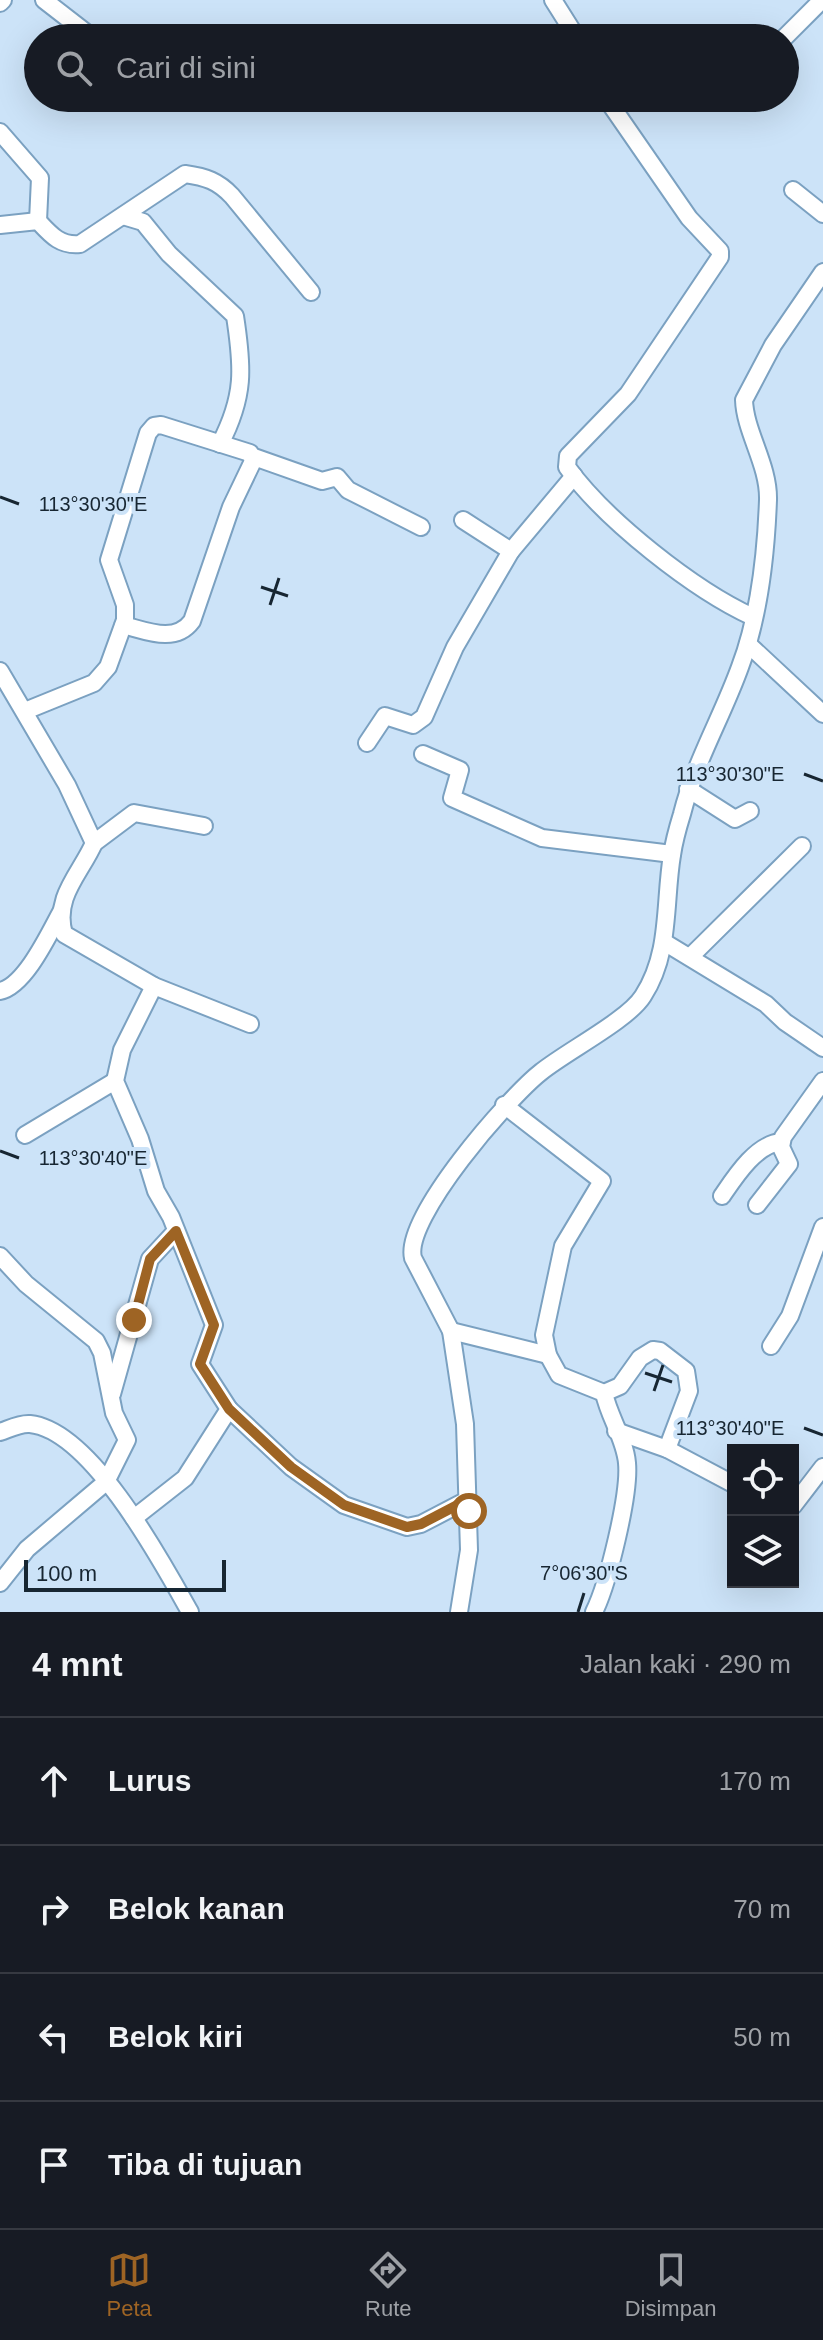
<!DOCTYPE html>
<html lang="id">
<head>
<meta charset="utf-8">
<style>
	:root { --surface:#171b24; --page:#242831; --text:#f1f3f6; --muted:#9ea1a6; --line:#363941; --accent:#9e6424 }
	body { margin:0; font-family:Helvetica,sans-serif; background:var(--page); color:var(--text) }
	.controls { position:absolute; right:24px; bottom:24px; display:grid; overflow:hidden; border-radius:0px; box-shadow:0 8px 32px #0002 }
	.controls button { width:72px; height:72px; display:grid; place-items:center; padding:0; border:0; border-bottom:2px solid var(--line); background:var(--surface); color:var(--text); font:40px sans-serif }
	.scale { position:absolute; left:24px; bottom:20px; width:202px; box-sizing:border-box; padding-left:8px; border:4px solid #172632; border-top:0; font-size:22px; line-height:28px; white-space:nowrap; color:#172632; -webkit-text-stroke:6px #cce3f8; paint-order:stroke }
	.stop { position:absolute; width:24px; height:24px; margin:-18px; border:6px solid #9e6424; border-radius:50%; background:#fff }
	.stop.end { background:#9e6424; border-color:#fff; box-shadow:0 2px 8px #0008 }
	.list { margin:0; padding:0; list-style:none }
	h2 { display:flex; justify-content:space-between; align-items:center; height:104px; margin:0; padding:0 32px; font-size:34px }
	h2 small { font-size:26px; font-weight:400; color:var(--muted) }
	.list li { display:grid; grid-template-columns:52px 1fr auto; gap:24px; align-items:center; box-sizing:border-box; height:128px; padding:0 32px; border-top:2px solid var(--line) }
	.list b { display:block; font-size:30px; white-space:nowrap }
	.list em { font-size:26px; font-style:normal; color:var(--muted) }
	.icon { flex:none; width:44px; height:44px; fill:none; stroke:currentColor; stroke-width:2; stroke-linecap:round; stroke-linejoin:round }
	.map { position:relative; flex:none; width:823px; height:1612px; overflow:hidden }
	.search { position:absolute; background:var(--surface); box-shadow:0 8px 32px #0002; left:24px; right:24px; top:24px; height:88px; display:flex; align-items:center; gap:20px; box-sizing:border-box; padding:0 28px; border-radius:44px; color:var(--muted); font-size:30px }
	.sheet { height:616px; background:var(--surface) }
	nav { display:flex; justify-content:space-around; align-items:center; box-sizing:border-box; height:112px; border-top:2px solid var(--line); background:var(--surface); font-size:22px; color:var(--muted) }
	nav a { display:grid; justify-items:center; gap:4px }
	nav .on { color:var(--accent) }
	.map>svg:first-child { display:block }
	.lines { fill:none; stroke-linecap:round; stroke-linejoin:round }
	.minor-casing { stroke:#7ba1c1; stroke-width:20 }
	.minor { stroke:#fff; stroke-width:16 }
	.route { stroke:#9e6424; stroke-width:10 }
	.ticks { fill:none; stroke:#172632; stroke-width:3 }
	.ticks-label { font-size:20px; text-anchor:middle; fill:#172632; stroke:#cce3f8; stroke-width:8; stroke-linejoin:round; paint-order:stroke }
</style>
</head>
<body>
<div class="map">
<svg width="823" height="1612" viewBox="0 0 823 1612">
	<rect width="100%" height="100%" fill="#cce3f8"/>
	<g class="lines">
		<defs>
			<g id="minor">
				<path d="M44 0 93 38"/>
				<path d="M553 0 577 38"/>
				<path d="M0 3 3 0"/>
				<path d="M784 38 822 0"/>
				<path d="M606 98 689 218 720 251V257L628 394 568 456 567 467C605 520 694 590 753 617"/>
				<path d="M0 132 40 178 38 221"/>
				<path d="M793 190 823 214"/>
				<path d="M123 216 143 222 169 254 235 316C243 368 245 396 220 444"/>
				<path d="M0 225 38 221C51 235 60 246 80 244L185 174C206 177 218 181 232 196L311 292"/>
				<path d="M254 457 322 481 337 477 348 490 421 527"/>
				<path d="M463 520 511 551 574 476"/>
				<path d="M748 644 823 714"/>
				<path d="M0 671 67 785 94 843C81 873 53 897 64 934L154 986 250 1024"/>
				<path d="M25 711 94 683 108 667 125 620V605L109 560 148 433 154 426 161 425 250 453 253 461 231 507 192 621C175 644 147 631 123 625"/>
				<path d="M367 743 385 716 413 725 424 717 455 647 511 551"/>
				<path d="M423 754 460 770 452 798 542 838 672 854"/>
				<path d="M688 789 735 819 750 811"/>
				<path d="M94 843 134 813 204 826"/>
				<path d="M664 942 766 1004 785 1022 823 1048"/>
				<path d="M691 956 802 846"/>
				<path d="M154 986 122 1050 115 1081 140 1139 156 1191 171 1217 214 1325 200 1364 229 1409"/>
				<path d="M0 991C25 986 49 934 61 912"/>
				<path d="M504 1105 602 1181 563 1246 544 1335 548 1355 559 1375 604 1393 620 1386 640 1358 653 1350 660 1351 686 1371 689 1391 667 1449"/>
				<path d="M25 1135 115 1081"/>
				<path d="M722 1196C735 1177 756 1144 781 1142"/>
				<path d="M757 1205 789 1164 781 1147 783 1137 823 1081"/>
				<path d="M0 1256 26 1284 96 1341 102 1353 114 1413 127 1440 106 1482 27 1549 0 1583"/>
				<path d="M451 1331 548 1355"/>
				<path d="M771 1346 790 1316 823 1227"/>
				<path d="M112 1394 150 1259 176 1231"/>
				<path d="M616 1431 667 1449 733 1484"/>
				<path d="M0 1432C9 1429 20 1423 30 1424 91 1430 162 1562 190 1612"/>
				<path d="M793 1506 823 1467"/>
				<path d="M134 1518 185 1478 229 1409 291 1467 344 1505 407 1527 421 1524 467 1500"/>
				<path d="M459 1612 469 1550 465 1424 451 1331 413 1258C403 1218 509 1097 541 1072 567 1051 628 1020 643 996 671 953 664 903 672 855 674 841 678 827 682 814 695 762 722 717 740 667 759 617 766 554 768 500 769 465 745 432 744 400L773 345 823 272"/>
				<path d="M594 1612C608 1584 630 1494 627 1463 625 1439 609 1417 604 1393"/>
			</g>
		</defs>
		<use href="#minor" class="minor-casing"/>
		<use href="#minor" class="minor"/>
	</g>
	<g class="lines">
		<path class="route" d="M134 1320 150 1259 176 1231 214 1325 200 1364 229 1409 291 1467 344 1505 407 1527 421 1524 467 1500 469 1511"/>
	</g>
	<path class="ticks" d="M0 497 19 504M261 587 288 596M270 605 279 578M804 774 823 781M0 1151 19 1158M645 1373 672 1382M654 1391 663 1365M804 1428 823 1435M578 1612 584 1593"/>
	<g class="ticks-label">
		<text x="93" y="511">113°30'30"E</text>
		<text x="730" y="781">113°30'30"E</text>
		<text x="93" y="1165">113°30'40"E</text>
		<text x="730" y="1435">113°30'40"E</text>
		<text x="584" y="1580">7°06'30"S</text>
	</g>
</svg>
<div class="controls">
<button><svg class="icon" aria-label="locate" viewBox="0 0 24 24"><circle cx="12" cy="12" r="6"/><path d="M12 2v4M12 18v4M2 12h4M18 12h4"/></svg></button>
<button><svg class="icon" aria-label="layers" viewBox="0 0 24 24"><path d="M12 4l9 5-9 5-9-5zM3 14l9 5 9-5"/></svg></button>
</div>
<div class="scale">100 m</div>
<div class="stop" style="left:469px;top:1511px"></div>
<div class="stop end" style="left:134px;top:1320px"></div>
<div class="search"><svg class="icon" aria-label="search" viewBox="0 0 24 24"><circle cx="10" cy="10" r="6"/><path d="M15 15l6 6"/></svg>Cari di sini</div>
</div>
<section class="sheet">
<h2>4 mnt<small>Jalan kaki · 290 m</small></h2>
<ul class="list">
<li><svg class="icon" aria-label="ahead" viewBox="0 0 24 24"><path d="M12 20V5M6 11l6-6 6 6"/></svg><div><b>Lurus</b></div><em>170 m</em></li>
<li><svg class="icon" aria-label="right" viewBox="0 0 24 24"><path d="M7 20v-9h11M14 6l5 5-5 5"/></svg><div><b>Belok kanan</b></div><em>70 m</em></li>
<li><svg class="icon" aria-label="left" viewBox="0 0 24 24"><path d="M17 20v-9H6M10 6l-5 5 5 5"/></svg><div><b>Belok kiri</b></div><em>50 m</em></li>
<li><svg class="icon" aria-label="arrive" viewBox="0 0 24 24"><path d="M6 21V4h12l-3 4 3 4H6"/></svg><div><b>Tiba di tujuan</b></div></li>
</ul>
</section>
<nav>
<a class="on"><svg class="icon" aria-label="map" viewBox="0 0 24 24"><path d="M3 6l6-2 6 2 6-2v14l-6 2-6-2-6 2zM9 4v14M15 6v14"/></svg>Peta</a>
<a><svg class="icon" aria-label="directions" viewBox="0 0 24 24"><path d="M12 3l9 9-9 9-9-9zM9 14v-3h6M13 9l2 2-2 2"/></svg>Rute</a>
<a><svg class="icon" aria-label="saved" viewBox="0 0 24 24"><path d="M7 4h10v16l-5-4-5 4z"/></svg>Disimpan</a>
</nav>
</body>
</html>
